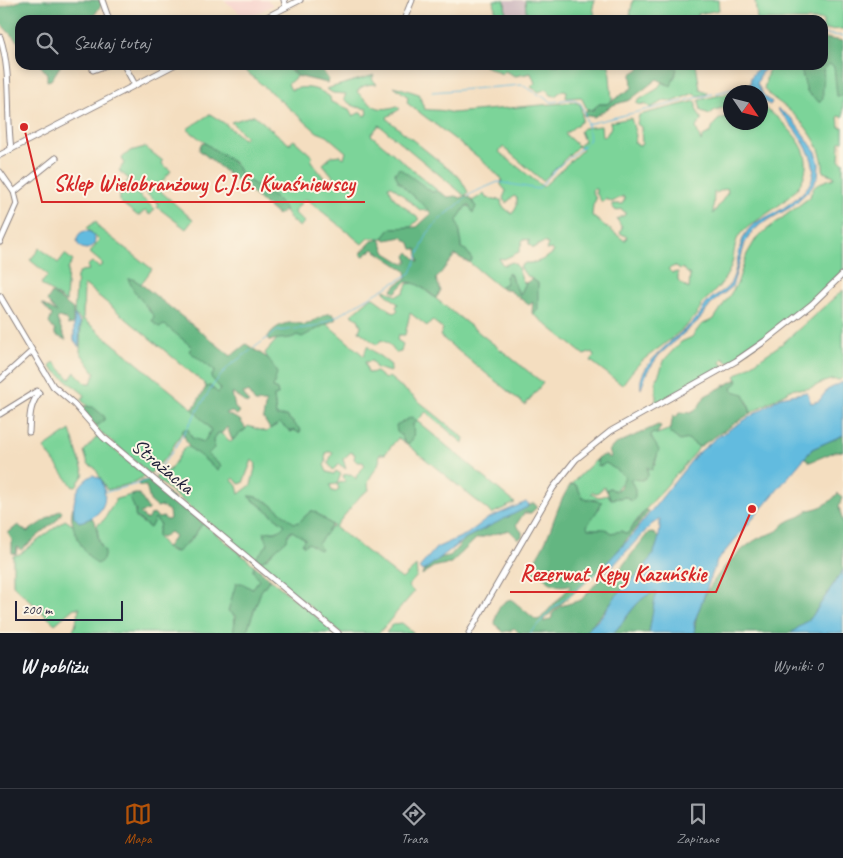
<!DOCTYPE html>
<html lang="pl">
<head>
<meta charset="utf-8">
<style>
	:root { --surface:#171b24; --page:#20242c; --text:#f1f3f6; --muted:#9ea1a6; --line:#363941; --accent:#b45309 }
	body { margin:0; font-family:Caveat,sans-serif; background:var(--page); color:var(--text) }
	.compass { position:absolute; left:723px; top:85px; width:45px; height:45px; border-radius:50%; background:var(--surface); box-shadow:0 2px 8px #0003; rotate:125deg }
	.scale { position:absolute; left:15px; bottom:12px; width:108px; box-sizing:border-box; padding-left:5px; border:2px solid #22223b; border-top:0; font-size:14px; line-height:18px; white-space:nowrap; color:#22223b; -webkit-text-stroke:4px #fcf5e5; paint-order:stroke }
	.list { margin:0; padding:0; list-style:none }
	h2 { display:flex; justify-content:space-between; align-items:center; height:65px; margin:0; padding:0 20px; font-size:21px }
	h2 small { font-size:16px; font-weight:400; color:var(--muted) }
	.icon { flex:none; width:28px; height:28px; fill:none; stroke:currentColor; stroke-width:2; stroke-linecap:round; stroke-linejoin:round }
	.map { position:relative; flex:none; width:843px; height:633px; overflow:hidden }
	.search { position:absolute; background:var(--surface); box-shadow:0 2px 8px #0003; left:15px; right:15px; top:15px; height:55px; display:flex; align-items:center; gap:12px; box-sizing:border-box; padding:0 18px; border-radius:15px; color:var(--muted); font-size:19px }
	.sheet { height:155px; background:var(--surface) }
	nav { display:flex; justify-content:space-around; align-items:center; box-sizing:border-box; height:70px; border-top:1px solid var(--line); background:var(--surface); font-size:14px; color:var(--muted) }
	nav a { display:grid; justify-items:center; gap:2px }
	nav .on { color:var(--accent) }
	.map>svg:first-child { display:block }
	.built { fill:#f7d0cb }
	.industrial { fill:#d2bec2 }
	.green { fill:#7bd499; stroke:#4e7b6a; fill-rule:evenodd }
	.forest { fill:#64b681; stroke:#436c5e }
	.water { fill:#62bbdf; stroke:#426e8d }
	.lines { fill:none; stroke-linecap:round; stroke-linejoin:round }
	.stream { stroke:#62bbdf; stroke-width:1 }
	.minor-casing { stroke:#8b807e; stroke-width:7 }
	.minor { stroke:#fff; stroke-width:5 }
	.labels { text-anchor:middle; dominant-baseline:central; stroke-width:4; stroke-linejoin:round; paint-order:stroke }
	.street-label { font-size:21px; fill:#22223b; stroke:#fcf5e5 }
	.leader { fill:none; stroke:#d62828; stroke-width:2 }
	.callout-dot { fill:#d62828; stroke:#fcf5e5; stroke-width:2 }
	.callout-label { font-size:22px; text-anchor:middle; font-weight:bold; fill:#d62828; stroke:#fcf5e5; stroke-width:4; stroke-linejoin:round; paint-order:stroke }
</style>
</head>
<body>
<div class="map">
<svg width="843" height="633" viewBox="0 0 843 633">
	<rect width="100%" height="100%" fill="#fcf5e5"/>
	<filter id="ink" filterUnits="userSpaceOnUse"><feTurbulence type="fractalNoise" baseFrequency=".02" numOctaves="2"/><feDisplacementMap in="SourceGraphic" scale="10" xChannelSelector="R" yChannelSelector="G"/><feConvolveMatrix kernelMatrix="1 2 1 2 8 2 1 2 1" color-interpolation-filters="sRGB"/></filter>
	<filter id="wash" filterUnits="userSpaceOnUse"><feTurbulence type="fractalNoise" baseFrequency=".0096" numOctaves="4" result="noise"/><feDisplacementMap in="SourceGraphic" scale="20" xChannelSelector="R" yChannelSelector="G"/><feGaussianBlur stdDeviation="1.12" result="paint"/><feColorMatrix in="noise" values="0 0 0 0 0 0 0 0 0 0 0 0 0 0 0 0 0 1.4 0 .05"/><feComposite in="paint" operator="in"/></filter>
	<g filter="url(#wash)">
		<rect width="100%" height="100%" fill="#f4dec0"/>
		<path class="built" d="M224 0H267L273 5 247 19Z"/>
		<path class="industrial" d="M505 0H525L527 20H506Z"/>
		<g class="green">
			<path d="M494 0H505L506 20H496Z"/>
			<path d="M525 0H595L593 6 595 18 593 20H527Z"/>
			<path d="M633 0H718L719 10 698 14V20H629Z"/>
			<path d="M755 0H843V29L823 30V20H757Z"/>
			<path d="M829 63 834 67 843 96V117L838 116 839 127H843V141L840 142 839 160 843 162V271C808 305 770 336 729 363L723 358 721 363 725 366 656 403V381L665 359 681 342 692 337 701 325 714 319 737 284 747 254 757 237 810 197C813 183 822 182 834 178V176L823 172C825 150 807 126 791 112 782 103 772 99 764 89L768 71 775 65H800L807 92 811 96 823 95C820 86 825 79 823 70Z"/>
			<path d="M239 65C261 65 280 60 297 76L288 84 291 90C304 85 319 88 330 97L331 102 349 109 353 116 361 112 364 116 368 114 367 109C356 107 353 107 344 99L346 94 333 93 326 89 374 75 372 79 377 84C369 84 361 85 357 92 372 105 376 113 397 106L400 109 387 117 388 120 460 178 468 192 465 196 379 125 371 135 438 191 432 193 397 181 424 202 428 209 427 211 420 210 392 186H388L394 198 419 219 411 227 391 228 383 238H368L362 244 308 200 304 199 294 212 304 222 300 227 292 221 279 201 240 175C239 165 234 161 225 158L187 129 210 114 224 123 243 139 246 137 231 122 254 115 289 144 294 140 312 156 311 161 324 178 331 183 335 179 323 164 332 156 340 155 344 158 346 152 327 136 317 132Z"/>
			<path d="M483 65H609L612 100 607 104H599L592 110 587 109 581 97 566 98 567 91 563 90 555 96 551 95 546 89 539 92 531 87 535 83 531 73 515 76 505 71 502 74Z"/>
			<path d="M674 65H696L700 89 707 92V94L697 96 694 93 672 102 666 100 650 108 647 105 637 104V101L657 89 662 82 670 86 676 74Z"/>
			<path d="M394 86 419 94 424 109C434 111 442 109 452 113L575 102 581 105 582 121 565 134 578 146 584 141 580 131 583 128 601 126 602 137 606 136 611 127 610 122 631 118 636 136 634 142 639 146 642 144 641 127 637 124 639 115 696 101V108L702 120 696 127 701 142 703 136 711 132C713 122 719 118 729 116L730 122H760L761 101C765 111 771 112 779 119 789 129 805 145 806 160 810 195 762 213 741 233 733 241 735 258 730 269 723 284 713 294 701 304 700 321 655 350 642 361 634 368 628 377 622 385L591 361 594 356 592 352 584 355 532 313 535 312 538 283 525 274 520 267 525 263C536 264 546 259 554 252L552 249 546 250 548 244 544 242 533 248 529 244V240L523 239 519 252 504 259 499 258 501 263 504 265 513 262 517 266 523 282 526 283 520 295 509 273 505 277 507 283 499 287 470 263 472 259 461 248 460 232 456 220 466 206 476 207 472 201 484 194 486 198 501 200 502 206 512 214 517 205V198L514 196 506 203 503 198 506 191 501 185 502 179 478 157 407 103 408 97ZM578 146 583 149 543 187 499 152 503 147 543 181ZM727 188 728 192 713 214 714 192 716 193ZM593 189H596V193L602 202 606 199 612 202 623 196 625 199 622 204H612V206L616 211 621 209 625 212V215L617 219 622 228 620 233 627 237 625 241 592 216 593 205 596 199 592 191ZM675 266 680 270 682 268 690 275 689 289 678 281V272L672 273 668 269Z"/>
			<path d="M730 93V106L715 110 710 114 701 111 699 100Z"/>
			<path d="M145 147 163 161 162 164 171 171 157 188 193 220 186 229 157 207 159 204 142 190 137 194 155 209 150 215 145 211 138 216 120 202C119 188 122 189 129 179L119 171 124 163 122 158 130 151Z"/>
			<path d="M96 221 99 228 152 269 141 284 133 279 148 310 154 316 159 327 165 324 192 347 189 351 215 371 211 377 221 389 218 393 210 386 206 387 204 383 84 284 83 319 193 409 211 430 204 442 191 438 184 429 168 455 150 474 100 432 96 426 104 417C96 412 88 407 81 400L85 395 50 367 54 362 70 379 75 372 86 383H91L95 373 80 352 81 320 74 314 77 276 81 271 89 270 87 266 92 262 99 267 103 264 90 253 99 240 87 228Z"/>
			<path d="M40 248 58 263 65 254 73 261 68 269 66 302 41 284 48 275 30 260Z"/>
			<path d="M416 283 543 383 525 405 440 336 443 329 432 320 427 326 410 313 405 335H398L397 340 403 344 401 352 396 353 388 343 381 340 377 345 359 331 361 326 358 319 351 315 372 297 394 313 398 310 396 307 398 304 384 292 385 290 397 296 404 292 407 284Z"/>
			<path d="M843 290V377L840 380C821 377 813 394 794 388L751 413 748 402 733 391 732 387 738 381 735 376 783 343Z"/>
			<path d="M327 324 364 356 367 346 391 365 390 372 376 368 372 361 365 362 368 373 376 372 385 379 389 377 464 438 463 443 426 412 417 421 515 503 491 514 489 511 407 444C416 438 413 427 412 417L403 436 404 442 398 438 385 454H380C379 457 380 459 379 462 376 473 365 477 369 490L361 495 335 527 402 579 416 566 417 576 408 586 414 592 379 633H341L257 562 268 558 292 531C303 536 310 544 321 549L318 544 327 531 334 526 314 511H311L299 522 294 523 267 501 249 497 285 525 279 531H271L264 535 268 541V545L254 560 155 478 164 471H169L185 447H189L218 470 208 454 214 448 213 440 219 432 231 442 248 426 266 432 280 422 291 432 294 430 299 433 301 430 286 416 276 417 274 395H278L277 390 273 388 272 366 265 353 279 337 297 335ZM327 452H333L328 463 333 470 339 464 346 469 343 459 351 452 355 454 354 459 357 462H363L365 466 357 474 356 479 351 474 343 475 345 481 337 484 339 489 336 492 332 491 330 485 337 484 341 474 336 471 334 474 327 472 324 465 326 462 325 457ZM252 460 256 464 251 485 239 494 237 486 232 480 234 478 239 484 243 483Z"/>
			<path d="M671 429 670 433 679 440 688 439 699 447 696 452 640 516 627 534 621 531 611 533 602 529H588L586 526 590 518 600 508 596 500 583 498 576 485 571 484 598 458 596 462 606 463 625 476V478L615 491 610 488 606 490 604 487 597 493 592 492 591 494 599 497 608 495 611 499 627 497 630 479 647 466 655 465 657 456 651 437 652 433 657 434Z"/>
			<path d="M70 430 84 474 76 486 73 487 44 448Z"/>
			<path d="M98 436 146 476 130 484 107 490 95 468 88 464 84 451Z"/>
			<path d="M135 494 132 496 136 518 150 528 155 518 160 524 157 536 169 551 177 552 191 540 203 523 254 565 253 571 259 580 252 589 247 586 233 593C230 607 238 619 233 633H72C77 625 76 616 80 608H74L55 624 13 585V556L20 554 65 520 74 526 84 549 105 552 99 542 97 525 104 520 116 499Z"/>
			<path d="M270 579 336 633H246L261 591Z"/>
			<path d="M402 623 414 633H386L393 624Z"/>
		</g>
		<g class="forest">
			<path d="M23 0H100L102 4 91 20H20V44L0 23V8Z"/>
			<path d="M823 38 843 41V96H837L834 67 829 64 823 70C825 79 822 87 823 98L819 102 807 92 800 65H823Z"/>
			<path d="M40 65H61L51 80 47 81V74Z"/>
			<path d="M287 65H301L306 69 309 66 323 71 329 80 327 83 297 76Z"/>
			<path d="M640 65H674L677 69 671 86 657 79 630 100 613 105 594 117 583 115 587 109 593 110 599 104H607L632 88 631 74 639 69Z"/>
			<path d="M205 143C216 152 238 161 241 175 256 187 274 193 286 210L278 215 204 154 199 150 201 144Z"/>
			<path d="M399 168 432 192 438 191 448 197 455 196 461 198 465 196 470 198 476 207 473 213 469 205 466 206 457 220 460 232 461 248 466 250 472 259 470 263 455 255 436 279 441 291 436 298C427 291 418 282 406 282L395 293 392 290 397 284 407 278 406 271 373 249 364 256 360 254 372 241 380 239 386 253 404 264 408 261 406 256 409 252 419 262 417 249H412L410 243 402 237 386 240 383 238 391 228 417 227 431 214C422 199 399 189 395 173Z"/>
			<path d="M508 273 511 275 512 280 520 295 526 283 532 279 538 283V309L535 312 532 313 533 302 529 305 510 291 499 287 507 283 505 277Z"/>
			<path d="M128 279H133L141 284 231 356 246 344 269 359 277 373 273 388 277 390 278 395 274 396 276 416H286L301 430 299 433 294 430 291 432 280 423 270 429 263 418 266 402H255L248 392 243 393 249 402 247 404 232 393 235 408 240 412 237 415 232 412 225 413 240 420 246 429 232 440 227 427 222 433H218L213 440 214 448 208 454 221 466 218 470 189 447 182 431 184 429H188L192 438 204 442 211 430 193 409 206 387 210 386 218 393 221 389 211 377 215 371 189 351 192 347 165 325 159 327 152 321 154 316 134 291Z"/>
			<path d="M52 293 73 309V324L68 325 66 319 59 317 57 319 66 340 55 335V331L49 323 52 315 42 304 57 313 47 301Z"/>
			<path d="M327 314H333L336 319 302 337 297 335C289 341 279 337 270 341L267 338C276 323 291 320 305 325Z"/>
			<path d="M737 379V383L732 387 733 391 744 394 751 413 699 447 688 439 680 441 670 433 673 415 676 417 680 412 691 413 699 406 705 396Z"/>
			<path d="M83 406 93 407 105 417 104 421 96 426 82 408Z"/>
			<path d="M412 417 417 421 413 424C413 432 416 440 407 444L404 442 402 436 397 432 396 425Z"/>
			<path d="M658 425 661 426 657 434 652 433 651 437 659 450 652 470 647 467 648 476 642 480 630 479 635 489V497L631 501 626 497 611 499 606 490 610 488 615 491 620 488 625 476 606 463 601 466 597 465 598 457 605 455 610 458 611 456 609 451 614 445Z"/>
			<path d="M843 435V451L834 452 810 462 805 458 812 449Z"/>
			<path d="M147 480 153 482 203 523 191 539 177 552 166 548 175 536 170 532 162 538 157 536 160 524 155 518 150 528 135 516 136 511 130 499 135 494H139L149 510 140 513 147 520 150 515 155 514 158 518 163 517 167 520 170 519 169 511 161 506 157 507 150 501 146 486H139L140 482Z"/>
			<path d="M571 484 576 485 583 498 602 502C600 508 590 521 587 526L588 529H606L611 533 621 531 627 534 646 510 649 511 609 562 544 619V622L552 618V614L561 606 581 600 601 578H608L613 570 616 574 649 532 655 534 659 539C649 571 633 575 615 598 604 610 596 622 584 633H519L514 628 510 631 503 632 495 624C496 613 499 602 511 599L536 620 540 619 570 587 569 585C558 588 546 583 541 573L533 575C533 558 539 556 545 542 554 523 558 502 571 484Z"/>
			<path d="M838 493 842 497 839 507 843 523V570L811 618 791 633H695C692 600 731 553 759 538 765 535 772 534 777 531 781 528 784 523 789 521 798 516 799 519 808 510 822 508 830 503 838 493Z"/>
			<path d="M248 496C265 495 281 513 294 523L299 522 311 511H314L332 525 318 544 321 549 319 550 308 543 304 546 302 544 305 539 292 531 288 534 287 540C279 546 266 561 257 562L254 560 268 544 264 532 279 531 285 525Z"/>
			<path d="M534 503 537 507 531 513H524L516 525 522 532V537L518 539 509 530 476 539 451 563 433 567 422 575C425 565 440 556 450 556L466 538Z"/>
			<path d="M73 507 74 516 79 522 92 518 95 521 99 542 105 552 103 560 97 564C83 554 67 524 73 507Z"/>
			<path d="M60 510 62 512 57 520 21 550 17 547 16 554 12 553V540L8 533 18 525 27 532Z"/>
			<path d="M254 565 270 579 261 591 246 633H233L236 616 228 611 236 583H242L252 589 259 580 253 571Z"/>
			<path d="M657 591 649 633H613C627 620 637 596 657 591Z"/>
		</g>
		<g class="water">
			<path d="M760 65H770L761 73 757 84 764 96 772 102 770 105 761 99 760 92H755L750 85 751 77Z"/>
			<path d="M778 109 792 119 816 152 819 164 818 177 809 190 791 207 761 224 751 233 745 243 732 287 713 302 699 320 659 355 647 372 641 389C635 364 683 334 698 317 702 312 704 306 708 302 715 294 726 292 731 282 740 265 736 244 749 229 758 219 771 216 782 209 814 187 824 173 801 139 794 128 787 119 777 110Z"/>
			<circle cx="86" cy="240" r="9"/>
			<path d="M74 314 80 323 79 347 74 340Z"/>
			<path d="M843 382V435L812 449 717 561 694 623 695 633H649L656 592C637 596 627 620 613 633H584C590 627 598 621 603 614 608 608 611 601 616 596 641 569 661 559 660 519L652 524 610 569 602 573 599 571 628 540 696 455 716 438 781 397 807 392 811 403 819 401 827 390Z"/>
			<path d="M93 475 101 479C110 501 103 517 79 522L74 517C72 500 77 483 93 475Z"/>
			<path d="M526 502 529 504 528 507 466 538 423 571 419 568 436 548 467 534 487 519Z"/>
			<path d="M843 570V633H791L811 618Z"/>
		</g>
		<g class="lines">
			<g class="stream">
				<path d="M823 34 843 36"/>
				<path d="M432 92 522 85 552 102C579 97 581 96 587 124L750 85"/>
				<path d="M153 476 173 451 213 385 229 366 277 331 314 327 332 319 411 273 427 234 438 221 472 193 498 182 538 189 558 167 588 142 590 138 587 124"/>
				<path d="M106 492 141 483 150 478"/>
				<path d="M530 633 552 609 599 571"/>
			</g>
		</g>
	</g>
	<g filter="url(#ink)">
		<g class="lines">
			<defs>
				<g id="minor">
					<path d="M102 0 109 20"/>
					<path d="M284 0 286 7"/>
					<path d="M261 20 300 0"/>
					<path d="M404 20 412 0"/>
					<path d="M0 37C12 73 6 112 11 149"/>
					<path d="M124 65 135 85"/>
					<path d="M93 70 107 65"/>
					<path d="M0 155 174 65"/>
					<path d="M0 172 14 192 17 204 0 242"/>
					<path d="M14 192 56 158"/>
					<path d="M0 296 53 386 74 404 103 437 338 633"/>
					<path d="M0 380 32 351"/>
					<path d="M0 414 37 391 39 393C29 406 30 417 29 432"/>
					<path d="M469 633 553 488 576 459 611 431 736 361 765 341 812 304 843 274"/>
				</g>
			</defs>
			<use href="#minor" class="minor-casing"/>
			<use href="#minor" class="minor"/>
		</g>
	</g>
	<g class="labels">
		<g class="street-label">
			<text transform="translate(163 466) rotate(40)">Strażacka</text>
		</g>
	</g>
	<path class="leader" d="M24 127L42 202H365M752 509L716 592H510"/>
	<g class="callout-dot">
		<circle cx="24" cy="127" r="5"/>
		<circle cx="752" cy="509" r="5"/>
	</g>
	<g class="callout-label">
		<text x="204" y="191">Sklep Wielobranżowy C.J.G. Kwaśniewscy</text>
		<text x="613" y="581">Rezerwat Kępy Kazuńskie</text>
	</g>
</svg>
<svg class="compass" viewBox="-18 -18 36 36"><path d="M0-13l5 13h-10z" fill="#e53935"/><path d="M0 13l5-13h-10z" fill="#9ea1a6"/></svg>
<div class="scale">200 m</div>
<div class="search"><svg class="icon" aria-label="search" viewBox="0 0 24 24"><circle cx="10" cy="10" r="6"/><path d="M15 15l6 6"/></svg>Szukaj tutaj</div>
</div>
<section class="sheet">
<h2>W pobliżu<small>Wyniki: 0</small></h2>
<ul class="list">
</ul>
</section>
<nav>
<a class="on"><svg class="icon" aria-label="map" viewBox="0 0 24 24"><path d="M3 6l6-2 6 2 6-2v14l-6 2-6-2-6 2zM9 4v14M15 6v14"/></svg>Mapa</a>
<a><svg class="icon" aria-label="directions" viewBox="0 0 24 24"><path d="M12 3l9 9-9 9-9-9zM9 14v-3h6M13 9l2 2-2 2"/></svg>Trasa</a>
<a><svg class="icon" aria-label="saved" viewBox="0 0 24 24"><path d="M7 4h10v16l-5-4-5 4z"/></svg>Zapisane</a>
</nav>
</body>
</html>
